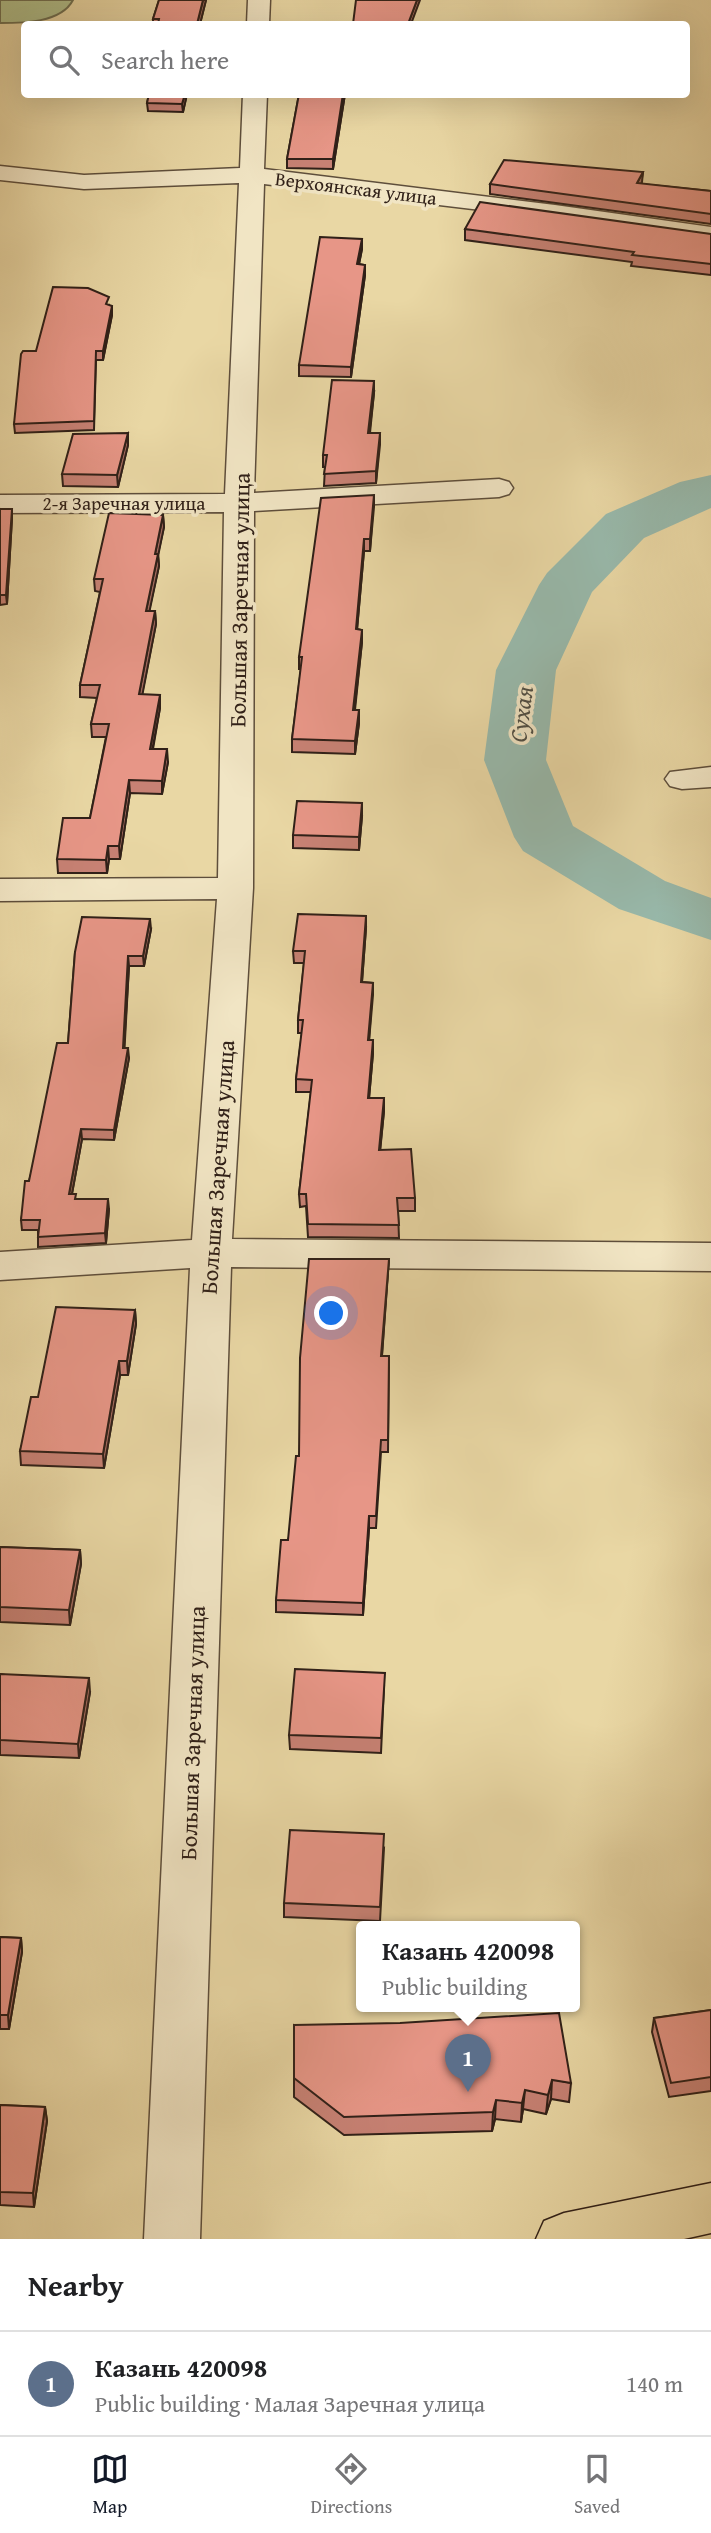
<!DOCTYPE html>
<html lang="en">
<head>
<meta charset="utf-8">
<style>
	:root { --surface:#fff; --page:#f2f2f2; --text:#202124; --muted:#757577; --line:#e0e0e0; --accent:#111827 }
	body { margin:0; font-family:"Gentium Book Plus",serif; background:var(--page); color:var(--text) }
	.you { position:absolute; left:332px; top:1314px; width:24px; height:24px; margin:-18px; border:5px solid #fff; border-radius:50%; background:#1a73e8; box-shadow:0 0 0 10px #1a73e833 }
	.badge { display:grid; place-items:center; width:46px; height:46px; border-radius:50%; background:var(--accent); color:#fff; font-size:23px; font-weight:700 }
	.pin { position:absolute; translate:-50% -58px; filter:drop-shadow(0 2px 4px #0008) }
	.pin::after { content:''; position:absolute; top:37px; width:24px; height:21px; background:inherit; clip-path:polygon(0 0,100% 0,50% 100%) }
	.popup { position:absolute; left:356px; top:1921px; width:224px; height:91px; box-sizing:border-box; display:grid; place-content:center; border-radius:7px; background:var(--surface); filter:drop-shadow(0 2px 5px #0005); font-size:23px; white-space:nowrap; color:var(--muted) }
	.popup b { font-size:26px; color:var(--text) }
	.popup::after { content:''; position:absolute; left:50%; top:100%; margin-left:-14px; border:14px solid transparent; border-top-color:var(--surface) }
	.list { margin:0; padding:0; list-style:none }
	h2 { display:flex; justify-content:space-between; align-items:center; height:91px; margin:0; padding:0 28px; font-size:30px }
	h2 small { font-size:23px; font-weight:400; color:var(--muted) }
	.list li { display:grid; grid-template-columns:46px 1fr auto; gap:21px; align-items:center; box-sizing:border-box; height:105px; padding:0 28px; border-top:2px solid var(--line) }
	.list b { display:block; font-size:26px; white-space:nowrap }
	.list p { margin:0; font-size:23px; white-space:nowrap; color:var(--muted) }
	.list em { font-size:23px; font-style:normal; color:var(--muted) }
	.icon { flex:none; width:38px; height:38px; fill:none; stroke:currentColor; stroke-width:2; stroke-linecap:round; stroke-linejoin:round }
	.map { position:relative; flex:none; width:711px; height:2239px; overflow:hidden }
	.search { position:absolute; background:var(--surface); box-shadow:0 7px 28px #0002; left:21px; right:21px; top:21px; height:77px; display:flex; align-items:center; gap:18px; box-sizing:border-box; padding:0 24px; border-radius:7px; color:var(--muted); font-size:26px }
	.sheet { height:196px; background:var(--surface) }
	nav { display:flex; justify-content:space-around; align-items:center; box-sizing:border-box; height:98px; border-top:2px solid var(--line); background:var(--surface); font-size:19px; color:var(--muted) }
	nav a { display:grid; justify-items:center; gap:4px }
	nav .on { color:var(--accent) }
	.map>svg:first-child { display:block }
	.green { fill:#b0bf8b; stroke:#707052; stroke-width:2 }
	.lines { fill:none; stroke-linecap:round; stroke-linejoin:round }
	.river { fill:#98b9ab; fill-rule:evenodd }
	.minor-casing { stroke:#5e4e3b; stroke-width:3 }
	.major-casing { stroke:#302018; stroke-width:3 }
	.minor { fill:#f1e5c4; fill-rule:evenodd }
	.major { fill:#e9d7a4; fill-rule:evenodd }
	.wall { fill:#c78174; stroke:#302018; stroke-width:2 }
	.shaded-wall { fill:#a2695e; stroke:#302018; stroke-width:2 }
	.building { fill:#e79687; stroke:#302018; stroke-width:2 }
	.labels { text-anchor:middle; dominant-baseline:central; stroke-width:7; stroke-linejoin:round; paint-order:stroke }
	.far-street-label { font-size:19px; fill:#302018; stroke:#f1e5c4 }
	.street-label { font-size:23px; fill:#302018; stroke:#f1e5c4 }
	.water-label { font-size:24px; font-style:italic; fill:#4f4e44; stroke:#f1e5c4 }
</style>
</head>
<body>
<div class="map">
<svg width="711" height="2239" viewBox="0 0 711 2239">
	<rect width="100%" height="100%" fill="#e9d7a4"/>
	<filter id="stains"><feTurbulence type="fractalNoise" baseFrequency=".00286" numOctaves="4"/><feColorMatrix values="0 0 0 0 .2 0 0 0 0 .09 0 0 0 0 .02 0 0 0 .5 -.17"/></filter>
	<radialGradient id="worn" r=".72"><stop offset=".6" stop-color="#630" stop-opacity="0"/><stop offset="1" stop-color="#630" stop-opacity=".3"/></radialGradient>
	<path class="green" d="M0 0H73C61 23 23 23 0 23Z"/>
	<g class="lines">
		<path class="river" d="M711 475V508L644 538 592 592 556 670 546 760 573 826 665 881 711 898V940L619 909 523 851 514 837 484 760 496 670 539 585 547 573 606 514 680 482Z"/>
		<defs>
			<g id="minor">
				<path d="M248 0H270L269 24H247Z"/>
				<path d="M243 94H267L264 169 555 205 711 227V243L555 219 264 184 254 493 499 479 509 482 513 488 509 494 499 497 254 511 253 888 232 1239 711 1243V1271L231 1267 200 2239H144L190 1268 0 1280V1252L192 1240 217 899 0 901V879L218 878 224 512 0 513V495L225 494 239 183 84 189 0 180V166L84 175 240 168Z"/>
				<path d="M711 767V787L682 789 670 786 665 779 670 772Z"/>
			</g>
			<path id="major" d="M711 2183V2233L684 2239H536L544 2221 564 2213Z"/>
		</defs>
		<use href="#minor" class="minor-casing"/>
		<use href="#major" class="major-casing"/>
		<use href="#minor" class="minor"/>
		<use href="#major" class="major"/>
	</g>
	<g class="wall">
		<path d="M159 0H206L200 24H153V19Z"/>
		<path d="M149 94H187L183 112 148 111 147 103Z"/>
		<path d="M299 94H345L333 169 287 168V159Z"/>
		<path d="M643 172 641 184 711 191V224L490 194V184Z"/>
		<path d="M465 229 711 234V275L631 266 632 262 465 240Z"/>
		<path d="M362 239V249L359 264 365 265V275L351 377 299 376V365Z"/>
		<path d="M109 305 112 315 103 360H96L94 430 15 433 14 424 36 351Z"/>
		<path d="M374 393 370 433H380L376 483 324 486 325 467H323V455Z"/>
		<path d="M128 433V445L118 487 63 486 62 474Z"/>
		<path d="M374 495 370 551H364L357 629 362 630V642L355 710 359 723 355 754 292 752V739L301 669H299V657Z"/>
		<path d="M0 509 12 518 7 604 0 605Z"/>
		<path d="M163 515 164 527 158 554 159 566 149 611H155L156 624 142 694 160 708 153 749 168 762 162 794 130 793 120 859H109L107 873H58L57 859 90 818 106 737H92L91 724 97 698 80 697V685L100 592 95 591 94 579Z"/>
		<path d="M362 816 359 850 293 848V835Z"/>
		<path d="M366 928 362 982 373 983 369 1040 373 1053 369 1098 384 1111 380 1150 415 1198V1211H398L399 1238 308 1237 306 1206 300 1207 299 1194 311 1092H296V1079L302 1033H298V1020L304 963H294L293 951Z"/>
		<path d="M151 929 144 966H129L124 1048 129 1058 114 1140 82 1139 72 1194 76 1199 109 1209 106 1243 38 1247V1230H22L21 1220 29 1181 68 1043 75 952Z"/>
		<path d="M389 1259 382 1356H389L388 1452H381L376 1528H369L363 1615 276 1612V1600L288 1540Z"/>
		<path d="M135 1310 136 1324 128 1375H120L104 1468 21 1465 20 1451 38 1397Z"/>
		<path d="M0 1547 80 1550 81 1564 70 1625 0 1622Z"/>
		<path d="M0 1674 90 1692 79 1758 0 1755Z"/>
		<path d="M384 1687 381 1753 290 1749 289 1735Z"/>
		<path d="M384 1848 380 1921 284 1917V1903Z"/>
		<path d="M0 1937 21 1938 22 1952 9 2029H0Z"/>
		<path d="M711 2010V2091L669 2097 652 2032 654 2018Z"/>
		<path d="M294 2025 571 2083 569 2102 551 2099 546 2114 523 2109 521 2122 495 2119 492 2131 344 2135 294 2097Z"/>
		<path d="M0 2105 45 2107 47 2121 34 2207 0 2205Z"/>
	</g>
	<g class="shaded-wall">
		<path d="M203 0H206L200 24H197Z"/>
		<path d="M417 0H420L411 24H408Z"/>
		<path d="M185 94H187L183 112 182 104Z"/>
		<path d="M343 94H345L333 169V159Z"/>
		<path d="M643 172 642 182 637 194V183Z"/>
		<path d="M362 239V249L357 274V264Z"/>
		<path d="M365 265V275L351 377V367Z"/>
		<path d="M112 306V315L103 360V351Z"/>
		<path d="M374 381V393L368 445V433Z"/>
		<path d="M128 433V445L118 487 117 475Z"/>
		<path d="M380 433V445L376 483V471Z"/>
		<path d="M374 495V507L370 551V539Z"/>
		<path d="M12 509V518L7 604 6 595Z"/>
		<path d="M163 515 164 527 156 566 155 554Z"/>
		<path d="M364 539V551L356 642V629Z"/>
		<path d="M158 554 159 566 147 623 146 611Z"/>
		<path d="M155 611 156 624 140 707 139 694Z"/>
		<path d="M362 630V642L353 723V710Z"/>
		<path d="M160 695V708L150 762V749Z"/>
		<path d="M359 710V723L355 754V741Z"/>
		<path d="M167 749 168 762 162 794V781Z"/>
		<path d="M129 780 130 793 120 859 119 846Z"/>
		<path d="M362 803V816L359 850V837Z"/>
		<path d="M108 846 109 859 107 873 106 860Z"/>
		<path d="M366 916V928L361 995V982Z"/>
		<path d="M150 919 151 929 144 966 143 956Z"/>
		<path d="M128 956 129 966 124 1058 123 1048Z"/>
		<path d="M373 983V995L368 1053V1040Z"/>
		<path d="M373 1040V1053L368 1111V1098Z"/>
		<path d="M128 1048 129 1058 114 1140V1130Z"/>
		<path d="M384 1098V1111L379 1163V1150Z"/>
		<path d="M81 1129 82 1139 70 1204 69 1194Z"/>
		<path d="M108 1199 109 1209 106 1243 105 1233Z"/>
		<path d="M389 1259 388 1271 381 1368V1356Z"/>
		<path d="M135 1310 136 1324 128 1375 127 1361Z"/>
		<path d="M119 1361 120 1375 104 1468 103 1454Z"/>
		<path d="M369 1516V1528L363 1615V1603Z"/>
		<path d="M80 1550 81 1564 70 1625 69 1610Z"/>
		<path d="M89 1678 90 1692 79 1758 78 1744Z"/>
		<path d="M21 1938 22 1952 9 2029 8 2015Z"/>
		<path d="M552 2080 551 2099 546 2114 548 2095Z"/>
		<path d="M525 2090 523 2109 521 2122 522 2103Z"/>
		<path d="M496 2100 495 2119 492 2131 493 2112Z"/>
		<path d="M45 2107 47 2121 34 2207 33 2193Z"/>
	</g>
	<g class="building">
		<path d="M159 0H203L197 24H158L159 19H153Z"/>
		<path d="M356 0H417L408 24H353Z"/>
		<path d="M149 94H185L182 104 147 103Z"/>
		<path d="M299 94H343L333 159H287Z"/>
		<path d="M504 160 643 172 637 183 711 191V214L490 184Z"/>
		<path d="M480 202 711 234V264L632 255 634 252 465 229Z"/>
		<path d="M320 237 362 239 357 264 365 265 351 367 299 365Z"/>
		<path d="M53 287 88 288 109 297 106 304 112 306 103 351H96L94 421 14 424 21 354 23 351H36Z"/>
		<path d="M332 380 374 381 368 433H380L376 471 324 474 327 455H323Z"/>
		<path d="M128 433 117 475 62 474 73 434Z"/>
		<path d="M374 495 370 539H364L356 629 362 630 353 710H359L355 741 292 739 302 657H299L321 498Z"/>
		<path d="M0 509H12L6 595H0Z"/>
		<path d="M109 513 163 515 155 554H158L146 611H155L139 694 160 695 150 749H167L162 781 129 780 119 846H108L106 860 57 859 63 818H90L109 724H91L100 685H80L103 579H94Z"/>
		<path d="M297 801 362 803 359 837 293 835Z"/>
		<path d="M298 914 366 916 361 982 373 983 368 1040H373L368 1098H384L379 1150 411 1149 415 1198H397L399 1225 308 1224 306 1194H299L312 1080 296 1079 303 1020H298L305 951H293Z"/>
		<path d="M82 917 150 919 143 956H128L123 1048H128L114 1130 81 1129 69 1194H76L75 1199H108L105 1233 38 1237 40 1220H21L25 1181H29L57 1043H68L75 952Z"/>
		<path d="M309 1259H389L381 1356H389L388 1440H381L376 1516H369L363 1603 276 1600 281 1540H288L296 1456H299L300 1358Z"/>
		<path d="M56 1307 135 1310 127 1361H119L103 1454 20 1451 31 1397H38Z"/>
		<path d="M0 1547 80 1550 69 1610 0 1607Z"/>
		<path d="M295 1669 385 1673 381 1738 289 1735Z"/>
		<path d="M0 1674 89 1678 78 1744 0 1740Z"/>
		<path d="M290 1830 384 1834 380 1907 284 1903Z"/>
		<path d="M0 1937 21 1938 8 2015H0Z"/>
		<path d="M711 2010V2077L671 2083 654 2018Z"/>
		<path d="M559 2013 571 2083 552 2080 548 2095 525 2090 522 2103 496 2100 493 2112 344 2117 294 2078V2025L400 2023Z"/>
		<path d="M0 2105 45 2107 33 2193 0 2192Z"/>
	</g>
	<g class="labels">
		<g class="far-street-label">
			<text transform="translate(356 188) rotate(7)">Верхоянская улица</text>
			<text x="124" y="503">2-я Заречная улица</text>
		</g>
		<g class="street-label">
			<text transform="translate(239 600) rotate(-89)">Большая Заречная улица</text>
			<text transform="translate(217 1167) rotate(-86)">Большая Заречная улица</text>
			<text transform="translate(192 1733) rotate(-88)">Большая Заречная улица</text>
		</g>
		<g class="water-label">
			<text transform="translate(521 714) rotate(-83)">Сухая</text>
		</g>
	</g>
	<rect width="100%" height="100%" filter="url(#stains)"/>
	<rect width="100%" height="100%" fill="url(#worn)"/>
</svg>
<div class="you"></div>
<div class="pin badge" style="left:468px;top:2092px;background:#5c6f8a">1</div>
<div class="popup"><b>Казань 420098</b>Public building</div>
<div class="search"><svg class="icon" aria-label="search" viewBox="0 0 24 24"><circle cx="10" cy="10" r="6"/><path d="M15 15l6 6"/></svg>Search here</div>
</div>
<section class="sheet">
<h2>Nearby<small></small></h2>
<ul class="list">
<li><span class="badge" style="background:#5c6f8a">1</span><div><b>Казань 420098</b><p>Public building · Малая Заречная улица</p></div><em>140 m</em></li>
</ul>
</section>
<nav>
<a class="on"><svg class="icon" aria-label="map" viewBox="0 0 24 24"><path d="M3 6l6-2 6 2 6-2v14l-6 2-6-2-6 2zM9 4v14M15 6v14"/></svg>Map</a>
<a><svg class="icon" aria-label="directions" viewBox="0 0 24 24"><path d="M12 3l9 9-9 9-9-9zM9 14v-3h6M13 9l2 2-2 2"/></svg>Directions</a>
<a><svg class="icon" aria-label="saved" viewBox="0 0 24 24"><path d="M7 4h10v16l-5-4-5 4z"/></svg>Saved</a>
</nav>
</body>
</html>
